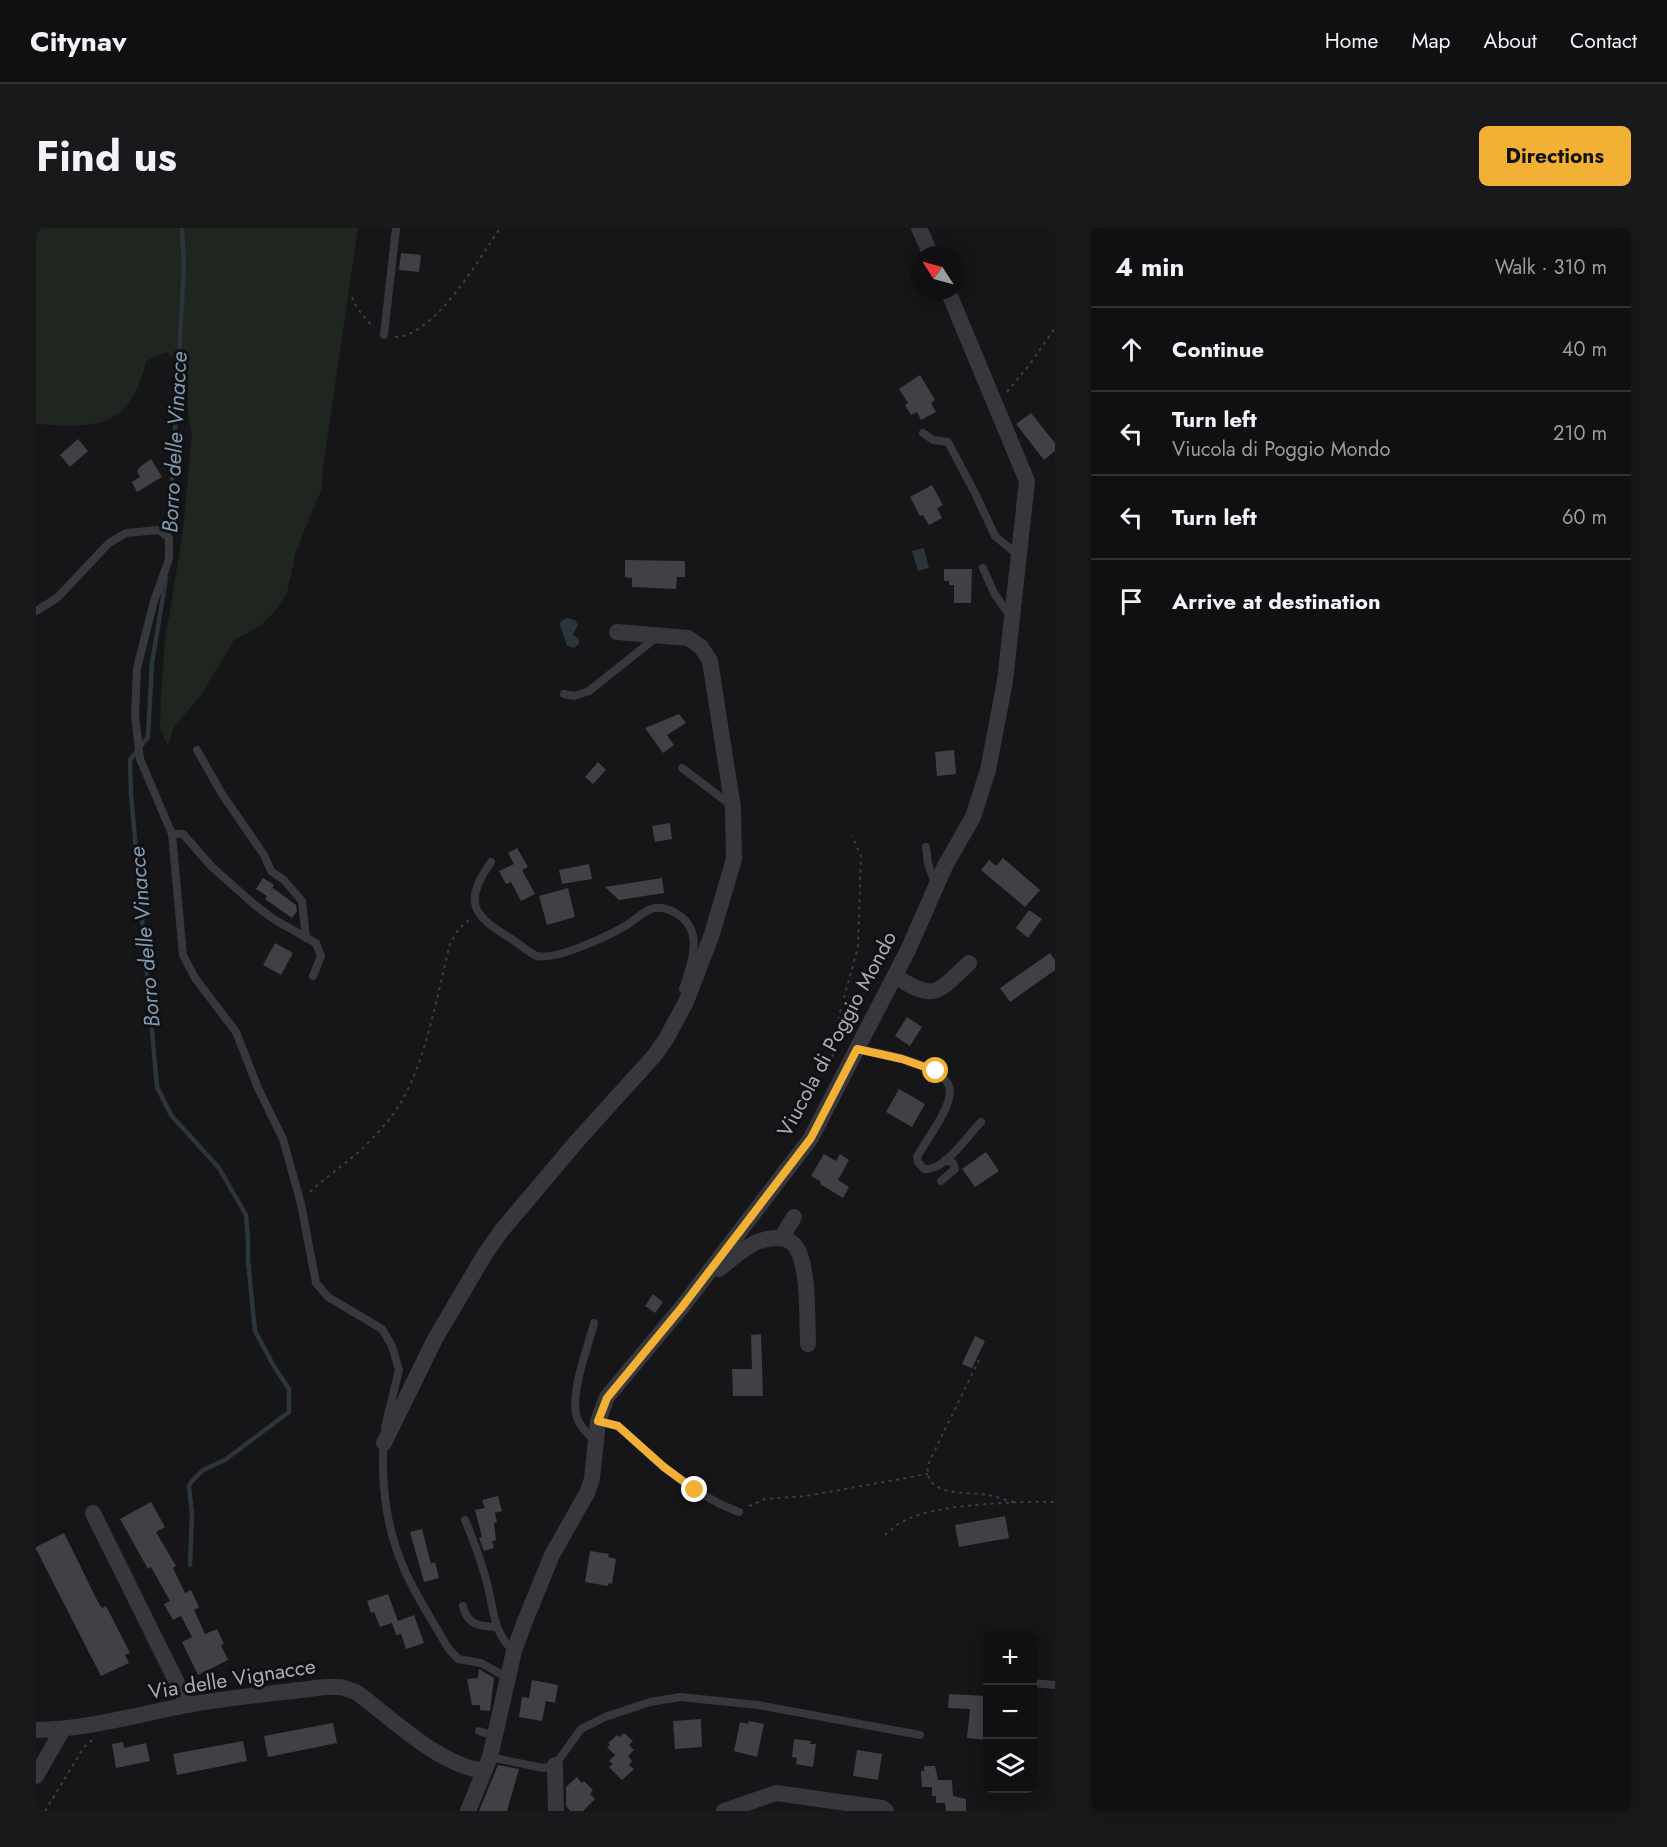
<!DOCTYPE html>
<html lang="en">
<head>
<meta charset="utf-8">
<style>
	:root { --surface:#101012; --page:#19191b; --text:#f1f3f6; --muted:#9c9d9f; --line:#303032; --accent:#f2b134 }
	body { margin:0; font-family:Jost,sans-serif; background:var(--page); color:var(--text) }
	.controls { position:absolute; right:18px; bottom:18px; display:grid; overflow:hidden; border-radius:9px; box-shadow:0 3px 15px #0003 }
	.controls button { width:54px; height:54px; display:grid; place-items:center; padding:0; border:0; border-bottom:2px solid var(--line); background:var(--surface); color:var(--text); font:30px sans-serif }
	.compass { position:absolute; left:875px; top:18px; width:54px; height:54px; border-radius:50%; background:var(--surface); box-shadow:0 3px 15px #0003; rotate:306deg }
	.stop { position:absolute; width:18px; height:18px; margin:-14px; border:4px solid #f2b134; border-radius:50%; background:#fff }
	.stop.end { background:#f2b134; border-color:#fff; box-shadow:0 2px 6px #0008 }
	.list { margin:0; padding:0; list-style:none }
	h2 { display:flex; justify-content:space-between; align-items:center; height:78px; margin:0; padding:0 24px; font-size:26px }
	h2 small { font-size:20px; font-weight:400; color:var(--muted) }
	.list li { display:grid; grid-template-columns:39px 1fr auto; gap:18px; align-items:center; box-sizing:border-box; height:84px; padding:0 24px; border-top:2px solid var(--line) }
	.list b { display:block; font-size:22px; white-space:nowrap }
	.list p { margin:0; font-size:20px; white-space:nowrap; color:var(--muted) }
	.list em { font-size:20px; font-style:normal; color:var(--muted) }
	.icon { flex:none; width:33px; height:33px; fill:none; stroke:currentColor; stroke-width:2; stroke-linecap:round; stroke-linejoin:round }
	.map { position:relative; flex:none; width:1019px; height:1583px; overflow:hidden; border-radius:9px }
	header { display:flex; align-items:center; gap:36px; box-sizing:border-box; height:84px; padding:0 30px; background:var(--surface); border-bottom:2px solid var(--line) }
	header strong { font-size:28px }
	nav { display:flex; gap:33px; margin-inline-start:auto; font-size:21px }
	.intro { display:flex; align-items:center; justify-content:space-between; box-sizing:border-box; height:144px; padding:0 36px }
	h1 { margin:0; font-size:42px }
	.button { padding:15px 27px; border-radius:9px; background:var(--accent); color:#111; font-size:21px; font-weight:700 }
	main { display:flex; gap:36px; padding:0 36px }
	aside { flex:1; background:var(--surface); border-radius:9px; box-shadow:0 3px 15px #0003 }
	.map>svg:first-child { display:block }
	.green { fill:#1e261f }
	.water { fill:#2c353c }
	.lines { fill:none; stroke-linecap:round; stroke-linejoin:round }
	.stream { stroke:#2c353c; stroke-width:4.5 }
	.building { fill:#404145 }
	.path { stroke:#3d3f44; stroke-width:2; stroke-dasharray:3 4.5; stroke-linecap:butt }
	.lane { stroke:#37383d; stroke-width:8 }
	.street { stroke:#37383d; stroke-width:16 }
	.route { stroke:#f2b134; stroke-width:8 }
	.labels { text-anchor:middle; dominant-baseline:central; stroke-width:6; stroke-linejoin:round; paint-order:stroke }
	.street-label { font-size:21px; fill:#a8adb8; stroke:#111113 }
	.water-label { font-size:22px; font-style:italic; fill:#7f9bb3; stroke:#111113 }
</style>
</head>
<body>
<header>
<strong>Citynav</strong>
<nav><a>Home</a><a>Map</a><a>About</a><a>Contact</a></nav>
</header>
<div class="intro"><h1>Find us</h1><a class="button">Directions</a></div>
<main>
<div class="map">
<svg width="1019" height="1583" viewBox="0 0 1019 1583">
	<rect width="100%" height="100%" fill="#161618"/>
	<path class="green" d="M0 0H322L287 239 286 260 260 323 251 365 239 383 224 398 198 412 165 467 138 499 132 518 124 501 125 467 129 413 147 303 156 206 152 186V141L130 124 110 133C94 201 62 200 0 196Z"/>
	<g class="water">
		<path d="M888 320 893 340 882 343 876 323Z"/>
		<path d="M531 390 539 392 542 397 537 406 543 412V416L538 420 531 418 524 397 525 393Z"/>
	</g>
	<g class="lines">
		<g class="stream">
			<path d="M133 309 148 38 146 0"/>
			<path d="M130 350 116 435 112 509 94 532 95 566 121 859 135 887 183 940 210 987 212 1010V1033L219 1103 239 1140 253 1161V1184L189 1232 167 1242 156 1253 153 1258 156 1286 154 1337"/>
		</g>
	</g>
	<g class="building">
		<path d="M365 25 385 27 383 44 363 42Z"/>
		<path d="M884 147 899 172 895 175 900 184 885 192 881 184 875 187 869 177 872 175 863 161Z"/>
		<path d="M995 185 1019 215V223L1008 232 980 196Z"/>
		<path d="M42 211 52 223 34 239 24 227Z"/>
		<path d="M115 231 126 249 101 264 96 254 104 249 101 243 105 238Z"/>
		<path d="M896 257 907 277 901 280 906 290 893 297 887 287 884 288 874 269Z"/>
		<path d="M589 332 649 333V349H641L640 361 596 359V350L589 349Z"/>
		<path d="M908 341H936L935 375H918V357H913V353H908Z"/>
		<path d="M643 486 650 495 631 507 638 517 627 525 609 500Z"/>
		<path d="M918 522 920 546 901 548 899 524Z"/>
		<path d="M562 534 570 542 557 556 549 549Z"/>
		<path d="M634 595 636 611 619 614 616 598Z"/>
		<path d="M481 620 492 639 486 642 499 666 485 673 475 654 470 656 463 643 478 636 472 625Z"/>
		<path d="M967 630 1004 662 989 679 945 642 953 632 960 638Z"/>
		<path d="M553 636 556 651 526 656 523 642Z"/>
		<path d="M227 650 238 657 234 664 237 660 260 677 261 683 256 690 229 671 231 668 220 661Z"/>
		<path d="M626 650 628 665 583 672 569 659Z"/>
		<path d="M532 660 539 689 511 697 503 668Z"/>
		<path d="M993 682 1006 691 992 710 980 700Z"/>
		<path d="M239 715 257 725 245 747 227 737Z"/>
		<path d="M1014 725 1019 732V742L974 774 964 760Z"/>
		<path d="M871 789 886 799 874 818 859 808Z"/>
		<path d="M863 861 889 876 876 899 850 884Z"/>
		<path d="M950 924 963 943 939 959 926 941Z"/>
		<path d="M788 926 800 933 804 926 813 932 802 952 813 959 807 970 784 956 785 954 775 948Z"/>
		<path d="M617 1066 627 1074 619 1085 609 1078Z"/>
		<path d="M725 1106 727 1168H697L696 1141H716L715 1107Z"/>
		<path d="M939 1108 949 1113 936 1140 926 1136Z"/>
		<path d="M462 1268 466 1283 459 1285 461 1294 458 1295 460 1312 456 1313 458 1320 448 1323 443 1310 446 1309 439 1282 449 1280 446 1272Z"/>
		<path d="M115 1274 129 1299 120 1304 140 1338 137 1340 149 1365 155 1362 163 1379 158 1382 169 1406 181 1401 188 1416 185 1417 192 1432 162 1447 146 1414 156 1409 145 1388 137 1392 128 1376 134 1373 115 1339 112 1341 84 1291Z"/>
		<path d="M969 1288 973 1310 923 1319 919 1297Z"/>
		<path d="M386 1301 395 1336 399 1334 403 1350 388 1354 374 1304Z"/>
		<path d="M28 1305 62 1374 66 1380 70 1378 94 1425 89 1427 93 1435 65 1448 0 1321V1319Z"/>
		<path d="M554 1323 573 1326 572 1329 580 1331 576 1356 573 1355 572 1358 549 1354Z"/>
		<path d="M352 1366 362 1393 378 1387 388 1415 370 1421 365 1406 360 1407 356 1395 344 1399 338 1384 335 1385 331 1373Z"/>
		<path d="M443 1441 458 1450 454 1483 444 1482V1477H436L431 1451 442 1450Z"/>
		<path d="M496 1452 522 1457 519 1475 510 1473 506 1493 483 1489 486 1469 493 1470Z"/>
		<path d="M913 1466 951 1468V1512L931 1510 934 1481 912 1480Z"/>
		<path d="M665 1491 666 1519 639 1521 637 1493Z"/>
		<path d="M713 1493 728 1496 721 1529 698 1523 704 1494 712 1496Z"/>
		<path d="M297 1495 301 1515 232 1529 228 1508Z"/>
		<path d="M588 1505 597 1513 593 1517 598 1522 592 1528 596 1533 593 1537 598 1541 586 1552 573 1539 577 1536 573 1533 579 1527 571 1519 574 1517 572 1515 581 1507 584 1509Z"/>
		<path d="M758 1511 775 1513 774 1516H780L777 1539 760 1536 761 1530 756 1529Z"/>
		<path d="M207 1513 211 1533 141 1547 137 1526Z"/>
		<path d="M87 1514 88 1520 110 1515 114 1533 80 1540 76 1516Z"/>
		<path d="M821 1522 846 1526 842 1552 817 1548Z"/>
		<path d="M462 1537 483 1541 471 1583H443Z"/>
		<path d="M888 1538H899L902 1552H916L917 1568 930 1571V1583H910L909 1575H900V1568H896V1559H886L885 1543H888Z"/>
		<path d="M541 1549 546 1555 548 1553 557 1562 554 1566 559 1571 547 1583H534L530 1578V1559Z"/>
	</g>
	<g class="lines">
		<g class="path">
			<path d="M316 69 321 80 336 98"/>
			<path d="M359 109C398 109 444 30 464 0"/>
			<path d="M971 164 994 136 1019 100"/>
			<path d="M795 836 804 784 822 719 825 628 816 608"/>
			<path d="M274 964C286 952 300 943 313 932 327 921 340 907 352 893 388 850 400 770 414 716L422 702 434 691"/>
			<path d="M943 1132 894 1232C880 1270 932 1263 952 1267 961 1269 971 1272 980 1275"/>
			<path d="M713 1278 729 1271 770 1268 892 1246"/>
			<path d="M849 1307C855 1302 861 1296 868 1293 897 1276 984 1273 1019 1274"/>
			<path d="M9 1583 48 1519 56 1512"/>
		</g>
		<g class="lane">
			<path d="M348 107 360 0"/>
			<path d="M887 205 897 212 912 214 939 265 959 308 983 328"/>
			<path d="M947 340 958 365 974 388"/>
			<path d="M0 383 21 370 73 315 90 305 123 302 133 310V331L118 373 101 440 99 487 104 531 136 606 147 727 159 750 200 804 222 860 247 911 265 976 280 1055 292 1069 346 1101 356 1118 363 1142 349 1199"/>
			<path d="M528 466 538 468 553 463 622 408"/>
			<path d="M161 522 186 566 228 627 235 643 248 652 266 673 270 710"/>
			<path d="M646 540 695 577"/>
			<path d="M136 606H147L176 639 220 678 239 692 280 715 285 728 277 748"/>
			<path d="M890 619 892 636 900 658"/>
			<path d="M455 634C427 674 436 687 474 710 484 716 491 724 501 728 522 732 572 708 591 697 600 691 608 682 619 680 626 679 635 682 641 686 669 702 655 737 647 761"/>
			<path d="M821 821C841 824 913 836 914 863 914 882 890 912 881 929L882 934 888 941C908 944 932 907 945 894"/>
			<path d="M905 953 919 941 917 935 909 932"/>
			<path d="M558 1095C552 1120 535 1161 540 1187 543 1198 551 1205 559 1213"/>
			<path d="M562 1193 582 1198 628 1240 659 1262 686 1277 703 1284"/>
			<path d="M348 1212C344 1256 351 1303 369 1343 381 1370 398 1395 412 1420L422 1431 445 1435 472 1450"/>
			<path d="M429 1292C438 1313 445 1333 451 1355 458 1379 456 1405 478 1423"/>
			<path d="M427 1378C431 1397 443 1398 460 1399"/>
			<path d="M996 1455 1019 1457"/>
			<path d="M443 1503 458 1508"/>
			<path d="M454 1529 507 1540 519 1537 545 1501 569 1489 614 1474 644 1469 722 1477 884 1507"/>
		</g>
		<g class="street">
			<path d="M883 0 895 27"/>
			<path d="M859 748C899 774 901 765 933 735"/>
			<path d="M745 1010 758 989"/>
			<path d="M683 1041C695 1032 707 1020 721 1014 733 1009 752 1007 760 1019 773 1038 771 1093 772 1116"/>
			<path d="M348 1215 399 1111 449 1026 466 1002 542 912 618 828 630 811 650 774 676 706 698 631 697 580 674 433 665 419 652 410 581 404"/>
			<path d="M57 1285 152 1477"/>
			<path d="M0 1502C52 1501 100 1487 151 1477 196 1469 243 1465 289 1459H305L320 1464C357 1491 402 1537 448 1543"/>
			<path d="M519 1537 520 1583"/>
			<path d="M0 1548 27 1501"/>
			<path d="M432 1583 454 1529 478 1423 489 1393 516 1327 551 1265 556 1251 562 1193 571 1169 646 1079 775 910 872 722 909 638 937 589 952 542 969 453 991 253 912 63"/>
			<path d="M688 1583 740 1565 846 1580 850 1583"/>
		</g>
	</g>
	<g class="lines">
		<path class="route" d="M659 1262 628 1239 582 1198 562 1193 571 1170 646 1079 775 910 821 821 866 831 900 843"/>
	</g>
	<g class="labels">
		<g class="street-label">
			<text transform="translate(801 806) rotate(-62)">Viucola di Poggio Mondo</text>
			<text transform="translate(196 1451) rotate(-9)">Via delle Vignacce</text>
		</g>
		<g class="water-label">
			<text transform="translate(138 214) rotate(-87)">Borro delle Vinacce</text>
			<text transform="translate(108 709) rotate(-95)">Borro delle Vinacce</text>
		</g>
	</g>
</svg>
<div class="controls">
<button>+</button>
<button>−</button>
<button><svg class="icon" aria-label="layers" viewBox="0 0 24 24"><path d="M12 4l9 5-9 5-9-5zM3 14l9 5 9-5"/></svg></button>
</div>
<svg class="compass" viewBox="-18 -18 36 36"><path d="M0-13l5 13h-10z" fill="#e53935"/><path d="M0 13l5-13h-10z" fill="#9c9d9f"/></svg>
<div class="stop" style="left:900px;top:843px"></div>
<div class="stop end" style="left:659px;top:1262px"></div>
</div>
<aside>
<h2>4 min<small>Walk · 310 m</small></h2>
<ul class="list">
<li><svg class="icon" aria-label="ahead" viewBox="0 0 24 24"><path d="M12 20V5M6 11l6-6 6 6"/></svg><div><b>Continue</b></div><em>40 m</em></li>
<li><svg class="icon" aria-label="left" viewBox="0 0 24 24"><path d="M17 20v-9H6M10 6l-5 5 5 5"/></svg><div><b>Turn left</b><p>Viucola di Poggio Mondo</p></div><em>210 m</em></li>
<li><svg class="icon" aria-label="left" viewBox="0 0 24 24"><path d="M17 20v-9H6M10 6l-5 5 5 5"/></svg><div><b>Turn left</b></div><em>60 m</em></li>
<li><svg class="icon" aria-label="arrive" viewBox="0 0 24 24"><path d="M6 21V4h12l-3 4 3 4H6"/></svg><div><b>Arrive at destination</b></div></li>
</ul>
</aside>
</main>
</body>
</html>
